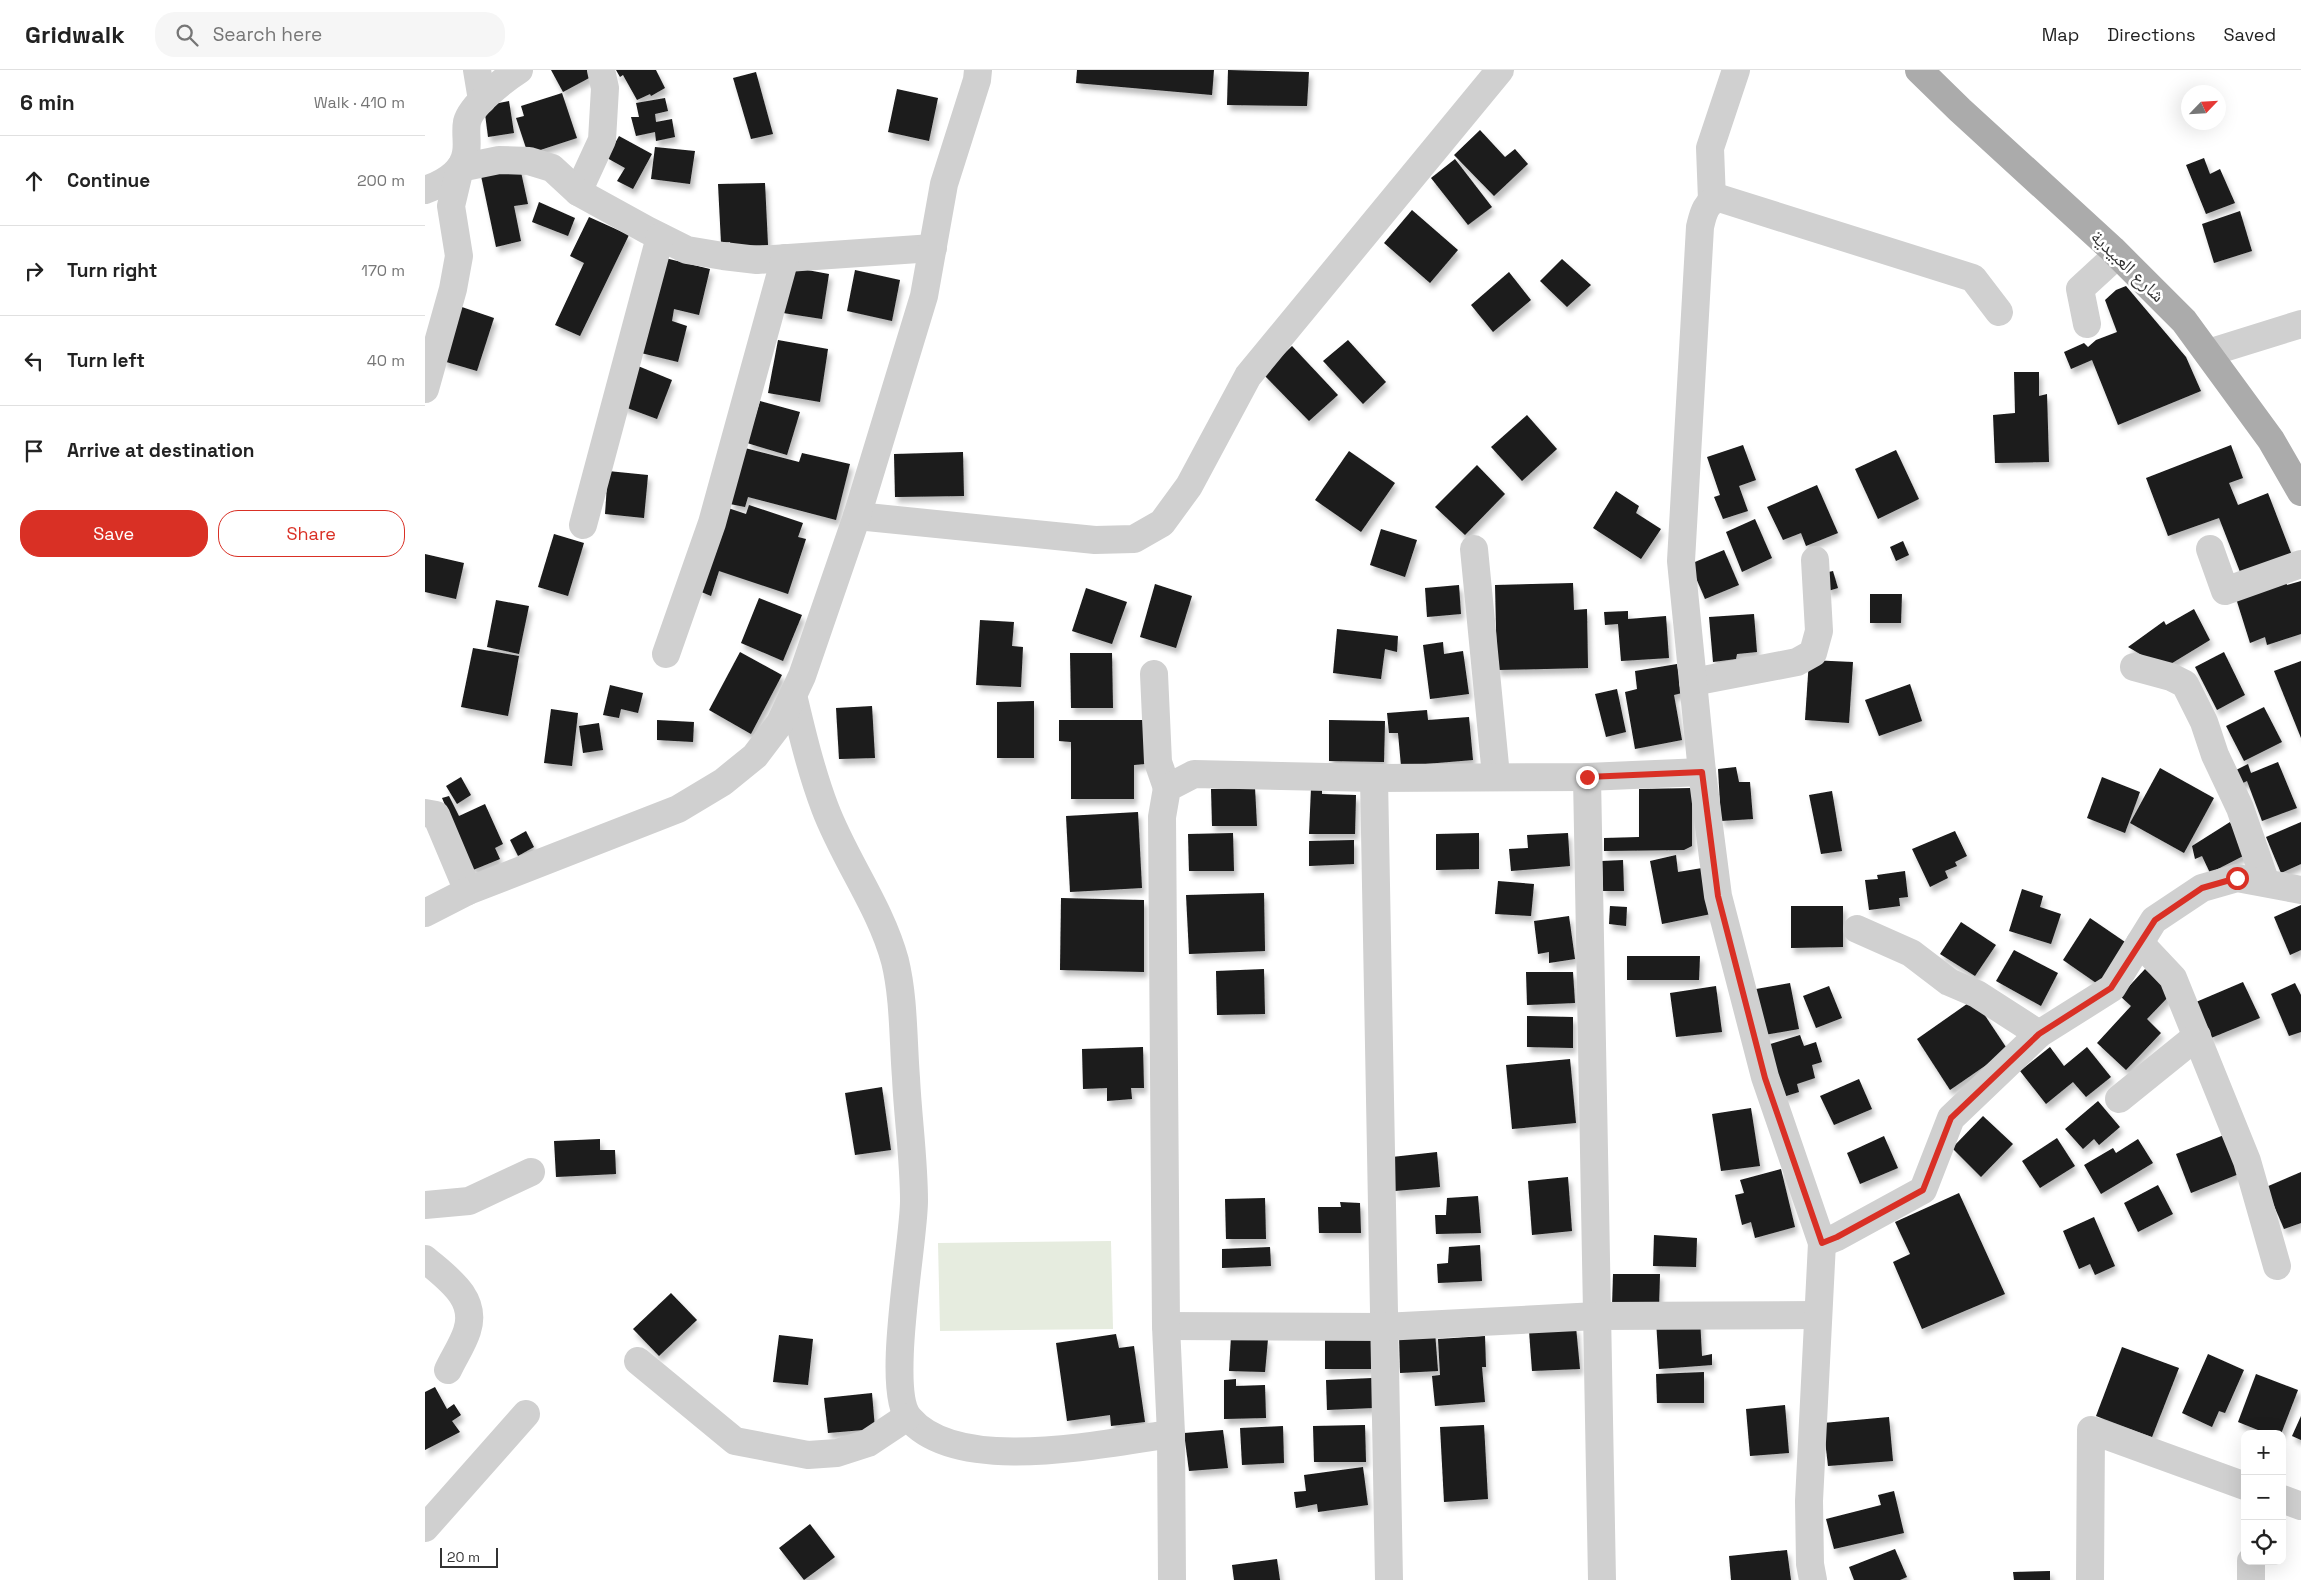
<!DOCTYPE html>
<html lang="en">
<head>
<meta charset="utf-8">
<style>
	:root { --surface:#fff; --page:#f6f6f6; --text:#222; --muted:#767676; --line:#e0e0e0; --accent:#d93025 }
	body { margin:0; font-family:"Space Grotesk","Noto Naskh Arabic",sans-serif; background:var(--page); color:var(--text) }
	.controls { position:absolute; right:15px; bottom:15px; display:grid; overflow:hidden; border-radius:10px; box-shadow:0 5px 20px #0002 }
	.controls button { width:45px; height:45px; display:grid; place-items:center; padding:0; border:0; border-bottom:1px solid var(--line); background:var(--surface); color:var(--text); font:25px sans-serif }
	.compass { position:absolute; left:1756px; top:15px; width:45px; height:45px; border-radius:50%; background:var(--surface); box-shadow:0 5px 20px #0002; rotate:65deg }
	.scale { position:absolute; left:15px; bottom:12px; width:58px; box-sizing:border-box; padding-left:5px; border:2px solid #333; border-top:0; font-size:14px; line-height:18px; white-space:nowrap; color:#333; -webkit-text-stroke:4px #fff; paint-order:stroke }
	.stop { position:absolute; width:15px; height:15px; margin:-11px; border:4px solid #d93025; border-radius:50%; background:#fff }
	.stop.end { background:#d93025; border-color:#fff; box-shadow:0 1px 5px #0008 }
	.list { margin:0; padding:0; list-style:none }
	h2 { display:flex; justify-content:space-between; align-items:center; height:65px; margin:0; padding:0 20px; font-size:21px }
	h2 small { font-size:16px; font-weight:400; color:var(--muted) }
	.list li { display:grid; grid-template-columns:32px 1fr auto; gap:15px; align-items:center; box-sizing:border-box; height:90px; padding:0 20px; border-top:1px solid var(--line) }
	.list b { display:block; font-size:19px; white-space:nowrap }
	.list em { font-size:16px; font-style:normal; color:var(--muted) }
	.actions { display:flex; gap:10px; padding:15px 20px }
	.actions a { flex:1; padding:11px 0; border:1px solid var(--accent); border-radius:20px; text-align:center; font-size:18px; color:var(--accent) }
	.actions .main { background:var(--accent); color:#fff }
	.icon { flex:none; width:28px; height:28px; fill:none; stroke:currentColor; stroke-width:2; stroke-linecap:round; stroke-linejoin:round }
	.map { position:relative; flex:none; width:1876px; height:1510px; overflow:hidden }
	header { display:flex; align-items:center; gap:30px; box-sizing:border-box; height:70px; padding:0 25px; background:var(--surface); border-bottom:1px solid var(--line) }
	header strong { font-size:24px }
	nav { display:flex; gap:28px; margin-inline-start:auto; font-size:18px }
	.search { width:350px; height:45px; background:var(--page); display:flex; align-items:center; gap:12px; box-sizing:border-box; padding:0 18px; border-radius:20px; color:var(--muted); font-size:19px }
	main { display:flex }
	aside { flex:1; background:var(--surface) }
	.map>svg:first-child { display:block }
	.green { fill:#e6ecdf }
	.building { fill:#1a1a1a; filter:url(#shadow) }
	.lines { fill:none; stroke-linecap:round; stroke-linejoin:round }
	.minor { stroke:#d0d0d0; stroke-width:28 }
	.major { stroke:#ababab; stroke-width:28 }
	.route { stroke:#d93025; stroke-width:6 }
	.labels { text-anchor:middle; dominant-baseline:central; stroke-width:5; stroke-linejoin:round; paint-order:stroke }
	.street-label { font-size:19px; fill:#333; stroke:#fff }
</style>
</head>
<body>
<header>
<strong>Gridwalk</strong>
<div class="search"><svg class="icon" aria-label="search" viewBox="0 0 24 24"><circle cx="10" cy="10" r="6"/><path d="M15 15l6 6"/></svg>Search here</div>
<nav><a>Map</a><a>Directions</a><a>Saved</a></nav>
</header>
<main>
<aside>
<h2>6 min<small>Walk · 410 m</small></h2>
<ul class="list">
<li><svg class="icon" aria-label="ahead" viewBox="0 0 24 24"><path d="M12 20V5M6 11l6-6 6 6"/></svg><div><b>Continue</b></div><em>200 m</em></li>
<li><svg class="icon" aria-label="right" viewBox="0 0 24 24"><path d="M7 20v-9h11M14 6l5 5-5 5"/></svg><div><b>Turn right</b></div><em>170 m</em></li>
<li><svg class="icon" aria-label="left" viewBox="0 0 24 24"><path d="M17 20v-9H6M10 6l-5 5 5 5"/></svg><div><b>Turn left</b></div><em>40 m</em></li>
<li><svg class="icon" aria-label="arrive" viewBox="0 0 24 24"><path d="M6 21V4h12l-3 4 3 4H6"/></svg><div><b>Arrive at destination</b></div></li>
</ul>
<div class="actions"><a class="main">Save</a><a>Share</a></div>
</aside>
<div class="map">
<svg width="1876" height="1510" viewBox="0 0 1876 1510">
	<defs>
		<filter id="shadow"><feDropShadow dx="3" dy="5.5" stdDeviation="2.5" flood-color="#0004"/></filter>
	</defs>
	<rect width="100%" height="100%" fill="#fff"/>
	<path class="green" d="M686 1171 688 1259 515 1261 513 1173Z"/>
	<g class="building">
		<path d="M126 0H162L166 7 138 22Z"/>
		<path d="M191 0H231L240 18 226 26 225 24 212 30 198 5 195 7Z"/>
		<path d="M652 0H789L787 25 651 13Z"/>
		<path d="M803 0 884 2 882 36 802 35Z"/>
		<path d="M331 2 348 64 326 69 308 8Z"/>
		<path d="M472 19 513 28 504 71 463 62Z"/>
		<path d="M137 23 152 68 103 84 91 48 99 46 96 36Z"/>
		<path d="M240 28 243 41 230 44 231 52 247 49 250 67 231 71 230 62 211 66 206 47H214L211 33Z"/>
		<path d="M84 31 89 63 63 67 59 36Z"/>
		<path d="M1055 60 1080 87 1090 79 1103 94 1069 126 1029 85Z"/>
		<path d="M194 66 227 84 208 119 192 111 200 98 182 88Z"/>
		<path d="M230 77 270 81 265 114 226 109Z"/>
		<path d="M1779 88 1785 104 1795 99 1810 133 1781 144 1761 95Z"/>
		<path d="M1030 89 1067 137 1043 155 1006 108Z"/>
		<path d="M94 93 103 134 89 136 96 171 71 177 55 101Z"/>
		<path d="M340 113 343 175 306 176 305 172 296 173 293 114Z"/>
		<path d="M114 132 150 148 143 166 107 152Z"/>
		<path d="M987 140 1033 180 1005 213 959 173Z"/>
		<path d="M1815 141 1827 181 1789 193 1777 154Z"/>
		<path d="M164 147 204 165 155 266 130 255 159 193 145 186Z"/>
		<path d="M240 188 285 199 274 245 249 239 247 251 262 256 253 292 216 283Z"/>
		<path d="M1137 189 1166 215 1142 237 1115 211Z"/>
		<path d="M366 197 404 204 397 249 358 243Z"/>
		<path d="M430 200 475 210 467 251 422 241Z"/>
		<path d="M1084 202 1106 230 1068 262 1046 235Z"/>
		<path d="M1701 216 1761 287 1776 321 1693 355 1667 290 1646 299 1639 282 1659 273 1663 277 1671 270 1692 262 1680 230 1691 220Z"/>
		<path d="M34 236 69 248 52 301 18 291Z"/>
		<path d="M353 270 403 279 395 332 343 323Z"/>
		<path d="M923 270 961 312 938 334 898 291Z"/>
		<path d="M867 276 913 325 884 351 838 304Z"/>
		<path d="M213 296 247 310 232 349 197 336Z"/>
		<path d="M1589 302H1614V326L1622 324 1624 392 1570 393 1568 345 1590 343Z"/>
		<path d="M335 331 375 342 362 385 322 373Z"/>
		<path d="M1102 345 1132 379 1097 411 1066 377Z"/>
		<path d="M1318 375 1331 410 1314 416 1323 441 1298 449 1289 427 1295 425 1282 387Z"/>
		<path d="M1806 375 1818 408 1804 413 1813 435 1843 423 1868 488 1817 507 1794 448 1743 466 1721 408Z"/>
		<path d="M320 378 374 392 377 383 425 394 411 450 323 427 320 437 305 434Z"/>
		<path d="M1471 380 1494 429 1453 449 1430 399Z"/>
		<path d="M924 381 970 413 936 462 890 430Z"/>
		<path d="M538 382 539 426 470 427 469 384Z"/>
		<path d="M1052 395 1080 424 1040 465 1010 437Z"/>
		<path d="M183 401 223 405 219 448 180 444Z"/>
		<path d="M1392 415 1413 463 1381 476 1376 463 1358 470 1342 437Z"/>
		<path d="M1191 421 1214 436 1211 443 1236 459 1216 489 1168 458Z"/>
		<path d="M324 435 378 453 373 467 381 469 363 524 294 501 286 526 274 521 303 438 321 444Z"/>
		<path d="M1330 449 1347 488 1317 502 1301 462Z"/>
		<path d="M956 459 992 470 980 507 945 495Z"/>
		<path d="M129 464 159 473 143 526 113 517Z"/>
		<path d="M1478 471 1484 485 1471 491 1465 477Z"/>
		<path d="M1299 480 1314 515 1280 529 1265 494Z"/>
		<path d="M0 484 39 493 31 529 0 522Z"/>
		<path d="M1408 501 1413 518 1403 521 1399 503Z"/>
		<path d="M1876 511V564L1842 575 1840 567 1825 573 1809 522 1861 512 1862 515Z"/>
		<path d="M1148 513 1149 540 1162 539 1163 598 1072 600 1070 515Z"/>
		<path d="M730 514 767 526 751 578 715 567Z"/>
		<path d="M1034 515 1036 544 1002 547 1000 518Z"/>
		<path d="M661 518 702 532 687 574 647 561Z"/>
		<path d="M1445 524H1477L1476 553H1445Z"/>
		<path d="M334 528 377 545 358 591 316 573Z"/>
		<path d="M71 530 104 536 94 584 62 577Z"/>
		<path d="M1769 539 1785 570 1739 598 1703 577 1739 551 1741 555Z"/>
		<path d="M1203 541V549L1241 546 1244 588 1196 591 1193 554 1180 555 1179 542Z"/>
		<path d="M1329 544 1332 582 1312 584 1311 589 1288 592 1284 547Z"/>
		<path d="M555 550 589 552 587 576 598 577 596 617 551 615Z"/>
		<path d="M912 559 973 566 972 582 960 579 956 609 908 603Z"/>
		<path d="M1018 572 1019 584 1038 581 1044 624 1005 629 998 575Z"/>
		<path d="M48 578 94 586 83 646 36 637Z"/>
		<path d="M315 582 357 605 326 664 284 640Z"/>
		<path d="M1799 582 1820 625 1792 640 1770 597Z"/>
		<path d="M645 583H687L688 638H646Z"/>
		<path d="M1384 590 1428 592 1424 653 1380 650Z"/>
		<path d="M1876 591V668L1849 601Z"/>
		<path d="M1252 594 1257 623 1249 625 1257 670 1210 679 1200 622 1212 619 1210 601Z"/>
		<path d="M1485 614 1497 651 1454 666 1440 630Z"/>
		<path d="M185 615 218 623 213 643 196 639 194 648 178 645Z"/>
		<path d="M1192 619 1201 662 1181 667 1170 624Z"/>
		<path d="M609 631V688H572V632Z"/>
		<path d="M447 636 450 688 414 689 411 638Z"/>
		<path d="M1839 637 1857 672 1819 691 1801 656Z"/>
		<path d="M126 639 153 643 147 696 119 693Z"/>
		<path d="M1002 640 1003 650 1044 647 1048 690 976 696 973 663H964L962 643Z"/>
		<path d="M232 650 269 652 268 672 232 670Z"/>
		<path d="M634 650H721L720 694 709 695V729H646V672L634 671Z"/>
		<path d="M904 650 960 651 959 692 904 691Z"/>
		<path d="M174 653 178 680 158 683 154 656Z"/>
		<path d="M1853 692 1872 738 1837 751 1822 711 1814 715 1807 702 1823 694 1826 703Z"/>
		<path d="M1311 697 1314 712H1325L1328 749 1296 751 1293 699Z"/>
		<path d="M1735 698 1789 728 1759 783 1705 753Z"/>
		<path d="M36 707 46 725 32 734 21 716Z"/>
		<path d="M1677 707 1715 722 1700 763 1662 748Z"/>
		<path d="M830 718 832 756H787L786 719Z"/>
		<path d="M886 718H897V724L931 725 930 764H884Z"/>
		<path d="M1267 718V776L1259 780 1179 781V768L1214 767V719Z"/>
		<path d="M1407 721 1417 781 1396 784 1384 725Z"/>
		<path d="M24 726 34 746 60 734 78 774 70 778 75 789 48 800 17 728Z"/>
		<path d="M713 742 717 818 645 822 641 746Z"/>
		<path d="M1805 752 1822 784 1785 803 1777 786 1770 789 1767 776Z"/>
		<path d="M1876 752V794L1856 803 1841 767Z"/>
		<path d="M101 761 109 777 93 786 85 770Z"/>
		<path d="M1530 761 1542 786 1530 792 1532 796 1520 801 1523 808 1505 817 1487 779Z"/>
		<path d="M808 763 809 801H764L763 764Z"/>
		<path d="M1054 763V799L1011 800V764Z"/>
		<path d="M1143 763 1145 796 1086 801 1084 779 1103 778 1102 765Z"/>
		<path d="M929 770V794L884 796V771Z"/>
		<path d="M1251 785 1253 802 1277 798 1286 844 1237 854 1225 791Z"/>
		<path d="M1198 790 1199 821H1178L1177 791Z"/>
		<path d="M1480 801 1483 827 1474 828 1475 836 1444 840 1440 810 1453 809 1452 805Z"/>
		<path d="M1073 811 1109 814 1106 846 1070 844Z"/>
		<path d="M1597 819 1618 826 1615 837 1636 844 1626 874 1584 861Z"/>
		<path d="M839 823 840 881 764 884 761 825Z"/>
		<path d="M636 828 719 830V902L635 900Z"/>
		<path d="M1876 835V880L1865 885 1849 847Z"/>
		<path d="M1185 836 1202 837 1201 856 1184 854Z"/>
		<path d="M1366 836H1418V877L1366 878Z"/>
		<path d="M1144 846 1150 889 1124 893V882L1113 884 1109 851Z"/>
		<path d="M1665 848 1703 874 1674 915 1638 890Z"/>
		<path d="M1536 852 1571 875 1550 906 1515 884Z"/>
		<path d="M1589 880 1633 903 1616 936 1571 911Z"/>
		<path d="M1202 886H1275L1274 910H1202Z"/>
		<path d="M839 899 840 944 792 945 791 901Z"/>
		<path d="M1720 899 1746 924 1722 949 1736 963 1701 1000 1672 973 1706 936 1695 926Z"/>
		<path d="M1101 902H1148L1150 933 1102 935Z"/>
		<path d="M1818 912 1835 948 1786 968 1771 932Z"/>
		<path d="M1365 913 1374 959 1339 965 1331 919Z"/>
		<path d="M1870 913 1876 925V962L1864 966 1846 924Z"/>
		<path d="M1291 916 1297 962 1251 967 1245 923Z"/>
		<path d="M1404 916 1417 948 1391 958 1378 926Z"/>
		<path d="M1549 929 1583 980 1525 1020 1492 969Z"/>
		<path d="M1102 946 1148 947V978L1102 977Z"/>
		<path d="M1375 965 1379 976 1391 972 1397 992 1387 995 1390 1008 1372 1014 1374 1022 1358 1027 1342 975Z"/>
		<path d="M718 977 719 1018H706L707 1029 682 1031V1018L658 1019 657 979Z"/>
		<path d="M1625 977 1639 996 1662 977 1686 1007 1661 1027 1648 1012 1621 1034 1595 1001Z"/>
		<path d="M1145 989 1151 1053 1087 1059 1081 995Z"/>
		<path d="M1434 1009 1447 1039 1409 1055 1395 1026Z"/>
		<path d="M457 1017 466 1080 430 1085 420 1023Z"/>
		<path d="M1673 1031 1695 1057 1674 1075 1669 1069 1658 1079 1640 1059Z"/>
		<path d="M1326 1038 1335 1096 1296 1101 1287 1044Z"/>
		<path d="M1558 1046 1588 1074 1556 1107 1527 1078Z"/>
		<path d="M1799 1065 1814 1104 1766 1123 1751 1084Z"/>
		<path d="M1459 1066 1473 1098 1435 1114 1422 1083Z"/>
		<path d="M1632 1068 1650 1096 1615 1118 1597 1091Z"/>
		<path d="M175 1069V1080H190L191 1104 131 1107 129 1071Z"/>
		<path d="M1713 1069 1728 1093 1676 1124 1659 1095 1688 1078 1691 1083Z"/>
		<path d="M1012 1082 1015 1117 970 1121 967 1087Z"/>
		<path d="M1356 1099 1370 1157 1330 1168 1326 1152 1317 1155 1310 1125 1319 1123 1315 1110Z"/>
		<path d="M1876 1102V1153L1859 1159 1841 1117Z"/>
		<path d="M1143 1107 1147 1161 1107 1165 1103 1111Z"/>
		<path d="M1733 1115 1748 1144 1713 1162 1699 1133Z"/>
		<path d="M1534 1123 1580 1224 1497 1259 1468 1192 1485 1184 1470 1152Z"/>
		<path d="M1053 1126 1056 1163 1011 1164 1010 1145H1021L1022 1128Z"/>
		<path d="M840 1128 841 1169H801L800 1129Z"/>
		<path d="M915 1132 935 1133 936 1163H894L893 1137H916Z"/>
		<path d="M1669 1147 1690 1196 1670 1205 1665 1194 1654 1199 1638 1161Z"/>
		<path d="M1229 1165 1272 1168 1271 1197 1228 1196Z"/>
		<path d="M1055 1175 1057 1211 1013 1213 1012 1194 1023 1193 1024 1177Z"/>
		<path d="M845 1177 846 1196 797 1198V1179Z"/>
		<path d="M1188 1204H1235L1234 1237 1187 1236Z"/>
		<path d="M246 1223 272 1250 234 1286 208 1259Z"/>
		<path d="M1275 1248 1277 1286 1287 1284V1295L1234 1299 1231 1250Z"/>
		<path d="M1151 1257 1155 1299 1107 1301 1104 1261Z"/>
		<path d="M1010 1262 1013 1301 975 1303 974 1265Z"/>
		<path d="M691 1264 694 1278 709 1276 720 1352 686 1356 685 1345 642 1351 631 1273Z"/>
		<rect x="900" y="1264" width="46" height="35"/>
		<path d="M354 1265 388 1269 383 1315 348 1312Z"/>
		<path d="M806 1266 843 1269 840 1302 804 1301Z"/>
		<path d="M1060 1266 1061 1297H1057L1060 1332 1010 1336 1007 1306 1015 1305 1013 1269Z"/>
		<path d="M1697 1277 1754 1298 1727 1367 1671 1346Z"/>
		<path d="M1783 1284 1819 1300 1800 1343 1794 1341 1787 1357 1757 1343Z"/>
		<path d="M1279 1302V1333H1232L1231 1304Z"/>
		<path d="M1831 1304 1873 1320 1856 1364H1843L1813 1352Z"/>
		<path d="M947 1308 948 1338 902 1340 901 1310Z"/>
		<path d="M811 1309V1316L840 1315 841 1348 799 1349V1310Z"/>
		<path d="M10 1317 22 1339 29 1334 36 1345 27 1351 35 1362 0 1380V1322Z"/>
		<path d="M447 1323 450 1359 403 1363 399 1328Z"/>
		<path d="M1360 1335 1364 1383 1325 1386 1321 1339Z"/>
		<path d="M1876 1346V1370L1867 1366Z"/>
		<path d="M1464 1347 1468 1391 1403 1396 1398 1353Z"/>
		<path d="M940 1355 941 1392H889L888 1356Z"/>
		<path d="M1059 1355 1063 1429 1019 1432 1015 1357Z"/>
		<path d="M858 1356 859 1393 817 1395 815 1358Z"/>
		<path d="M798 1360 803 1398 764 1401 759 1363Z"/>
		<path d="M938 1397 943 1435 893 1442 892 1434 871 1438 869 1422 881 1421 879 1405Z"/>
		<path d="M1469 1421 1479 1463 1409 1479 1401 1449 1456 1435 1453 1425Z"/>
		<path d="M385 1454 410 1487 379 1510 354 1478Z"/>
		<path d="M1470 1479 1482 1507 1475 1510H1429L1424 1497Z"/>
		<path d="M1362 1480 1366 1510H1306L1304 1486Z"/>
		<path d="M852 1489 855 1510H809L807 1495Z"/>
		<path d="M1625 1501V1510H1589L1588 1502Z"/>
	</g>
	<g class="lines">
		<g class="minor">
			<path d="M52 0 57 30"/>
			<path d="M0 120C17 114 38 103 41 83 43 73 40 62 42 52 46 35 80 9 94 0"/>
			<path d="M153 122 177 70 180 18 176 0"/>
			<path d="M1287 130 1285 78 1311 0"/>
			<path d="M1662 254 1655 219 1692 185"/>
			<path d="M1783 283 1876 254"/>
			<path d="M0 319 28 219 34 186 26 136 35 98 74 90 104 91 127 98 153 122 222 160 262 180 298 186 332 190 508 178"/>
			<path d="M432 446 670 470 709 469 737 453 764 416 823 306 1075 0"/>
			<path d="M158 455 235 167"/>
			<path d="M1049 479 1071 706"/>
			<path d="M1785 479 1800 521 1876 494"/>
			<path d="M241 584 287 453 360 188"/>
			<path d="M1709 597 1746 607 1760 614 1779 652 1790 685 1815 738 1841 813"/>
			<path d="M729 604 733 692 742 718"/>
			<path d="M1268 612 1372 592 1388 583 1394 561 1390 490"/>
			<path d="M368 625C377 663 386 701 400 738 420 791 455 836 470 891 479 928 478 970 481 1008 483 1049 489 1090 489 1131 489 1172 460 1320 484 1348 533 1406 679 1373 746 1364"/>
			<path d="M1162 707 1177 1510"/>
			<path d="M949 708 964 1510"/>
			<path d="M0 743 11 745 43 821"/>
			<path d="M0 843 43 821 253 739 298 712 330 686 355 653 377 606 432 446 499 226 519 114 552 10 553 0"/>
			<path d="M1432 859 1486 883 1524 912 1552 924 1614 964"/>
			<path d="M1715 873 1748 908 1822 1091 1852 1196"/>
			<path d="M1694 1029 1772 966"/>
			<path d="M0 1135 44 1131 106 1102"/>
			<path d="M1397 1173 1412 1167 1498 1120 1526 1048 1614 964 1687 918 1729 850 1777 818 1812 808 1876 820"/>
			<path d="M0 1189C22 1208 53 1228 42 1261 38 1274 29 1287 23 1300"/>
			<path d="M741 1256 958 1257 1172 1246 1393 1245"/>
			<path d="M213 1291 310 1371 383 1385 412 1383 443 1373 482 1347"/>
			<path d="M1857 1429 1876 1436"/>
			<path d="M0 1458 101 1344"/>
			<path d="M747 1510 746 1364 741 1256 737 747 742 718 769 704 949 708 1162 707 1277 702"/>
			<path d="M1388 1510 1385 1494 1384 1431 1397 1173 1340 1007 1293 826 1277 702 1256 491 1275 157C1278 145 1280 132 1294 128L1548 208 1574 242"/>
			<path d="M1665 1510 1666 1360 1820 1416"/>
			<path d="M1826 1510V1491"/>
		</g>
		<path class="major" d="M1494 0 1535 40 1687 179 1759 251 1846 370 1876 422"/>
	</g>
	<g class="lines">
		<path class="route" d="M1162 707 1277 702 1293 826 1340 1008 1397 1173 1412 1167 1498 1120 1526 1048 1614 964 1686 918 1730 850 1777 818 1812 808"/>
	</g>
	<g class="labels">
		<g class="street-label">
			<text transform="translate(1703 196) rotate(44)">شارع العبيدية</text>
		</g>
	</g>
</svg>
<div class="controls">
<button>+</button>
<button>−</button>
<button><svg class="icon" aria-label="locate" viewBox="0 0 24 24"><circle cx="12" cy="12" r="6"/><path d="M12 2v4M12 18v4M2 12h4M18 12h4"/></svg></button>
</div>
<svg class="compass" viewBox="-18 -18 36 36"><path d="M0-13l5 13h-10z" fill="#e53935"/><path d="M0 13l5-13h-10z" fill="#767676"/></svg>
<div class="scale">20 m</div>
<div class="stop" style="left:1812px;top:808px"></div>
<div class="stop end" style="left:1162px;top:707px"></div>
</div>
</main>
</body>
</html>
